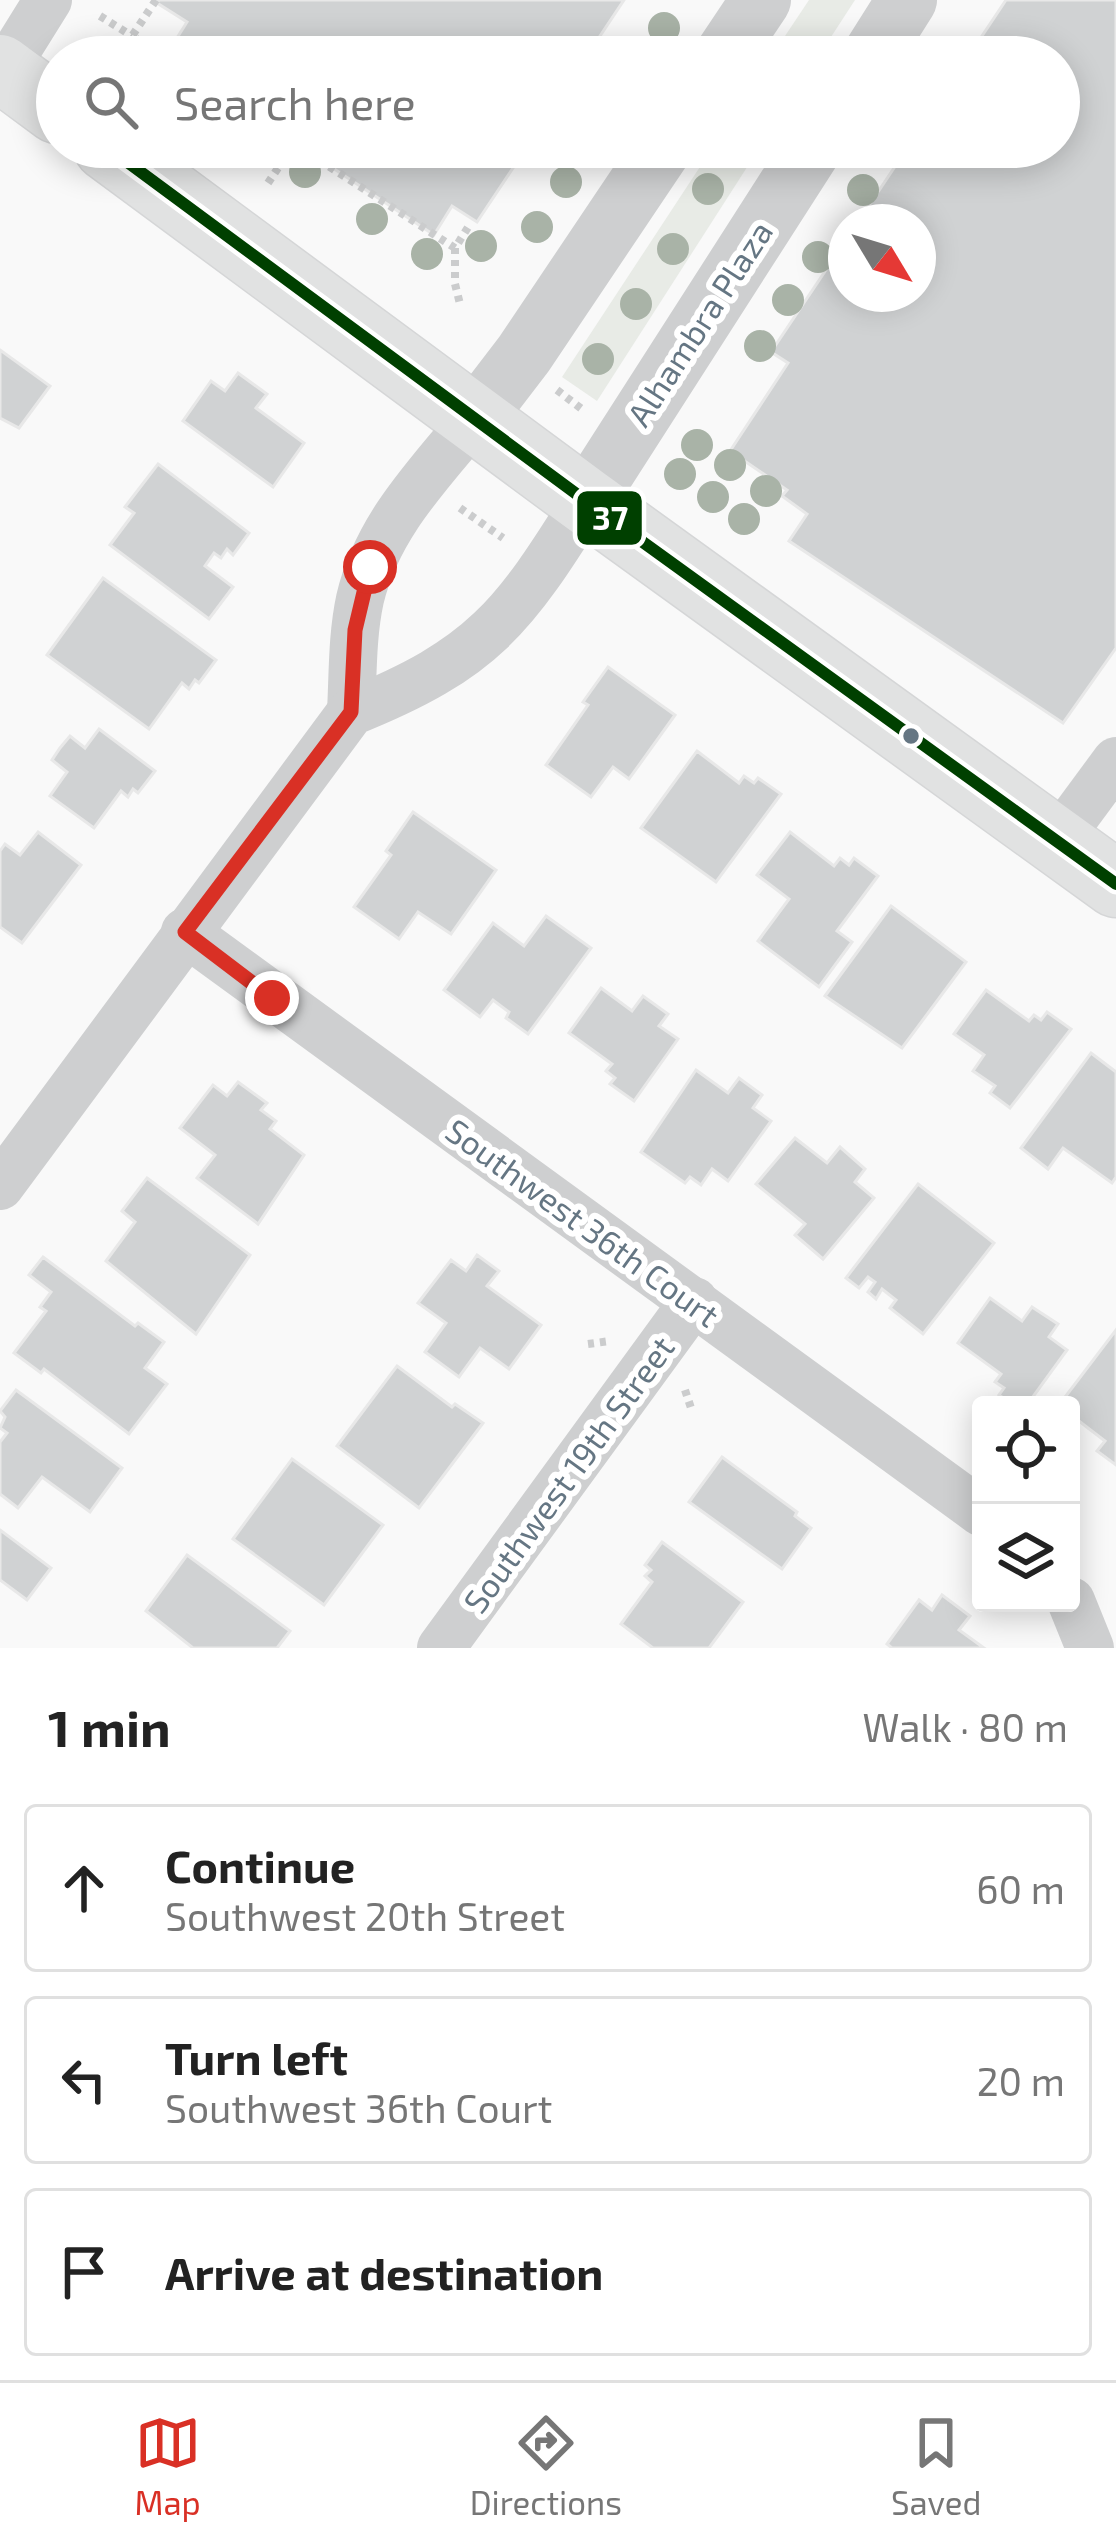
<!DOCTYPE html>
<html lang="en">
<head>
<meta charset="utf-8">
<style>
	:root { --surface:#fff; --page:#f6f6f6; --text:#222; --muted:#767676; --line:#e0e0e0; --accent:#d93025 }
	body { margin:0; font-family:"Exo 2",sans-serif; background:var(--page); color:var(--text) }
	.controls { position:absolute; right:36px; bottom:36px; display:grid; overflow:hidden; border-radius:12px; box-shadow:0 6px 30px #0003 }
	.controls button { width:108px; height:108px; display:grid; place-items:center; padding:0; border:0; border-bottom:3px solid var(--line); background:var(--surface); color:var(--text); font:60px sans-serif }
	.compass { position:absolute; left:828px; top:204px; width:108px; height:108px; border-radius:50%; background:var(--surface); box-shadow:0 6px 30px #0003; rotate:128deg }
	.stop { position:absolute; width:36px; height:36px; margin:-27px; border:9px solid #d93025; border-radius:50%; background:#fff }
	.stop.end { background:#d93025; border-color:#fff; box-shadow:0 3px 12px #0008 }
	.list { margin:0; padding:0; list-style:none }
	h2 { display:flex; justify-content:space-between; align-items:center; height:156px; margin:0; padding:0 48px; font-size:51px }
	h2 small { font-size:39px; font-weight:400; color:var(--muted) }
	.list li { display:grid; grid-template-columns:78px 1fr auto; gap:36px; align-items:center; box-sizing:border-box; height:168px; margin:0 24px 24px; padding:0 24px; border:3px solid var(--line); border-radius:12px }
	.list b { display:block; font-size:45px; white-space:nowrap }
	.list p { margin:0; font-size:39px; white-space:nowrap; color:var(--muted) }
	.list em { font-size:39px; font-style:normal; color:var(--muted) }
	.icon { flex:none; width:66px; height:66px; fill:none; stroke:currentColor; stroke-width:2; stroke-linecap:round; stroke-linejoin:round }
	.map { position:relative; flex:none; width:1116px; height:1648px; overflow:hidden }
	.search { position:absolute; background:var(--surface); box-shadow:0 6px 30px #0003; left:36px; right:36px; top:36px; height:132px; display:flex; align-items:center; gap:30px; box-sizing:border-box; padding:0 42px; border-radius:66px; color:var(--muted); font-size:45px }
	.sheet { height:732px; background:var(--surface) }
	nav { display:flex; justify-content:space-around; align-items:center; box-sizing:border-box; height:168px; border-top:3px solid var(--line); background:var(--surface); font-size:33px; color:var(--muted) }
	nav a { display:grid; justify-items:center; gap:6px }
	nav .on { color:var(--accent) }
	.map>svg:first-child { display:block }
	.green { fill:#e8ebe6 }
	.building { fill:#d0d2d3; stroke:#e8e8e8; stroke-width:3 }
	.lines { fill:none; stroke-linecap:round; stroke-linejoin:round }
	.secondary-casing { stroke:#d5d6d7; stroke-width:69 }
	.path { stroke:#cbcccd; stroke-width:8; stroke-dasharray:6 6; stroke-linecap:butt }
	.minor { stroke:#cecfd0; stroke-width:48 }
	.tertiary { stroke:#cecfd0; stroke-width:60 }
	.secondary { stroke:#e1e2e2; stroke-width:66 }
	.bus-1-casing { stroke:#fff; stroke-width:21 }
	.bus-1 { stroke:#004000; stroke-width:12 }
	.tree { fill:#a9b3a7 }
	.route { stroke:#d93025; stroke-width:15 }
	.bus-dot { fill:#657683; stroke:#fff; stroke-width:4.5 }
	.labels { text-anchor:middle; dominant-baseline:central; stroke-width:12; stroke-linejoin:round; paint-order:stroke }
	.street-label { font-size:33px; fill:#657683; stroke:#fff }
	.line-badge { stroke:#fff; stroke-width:4.5 }
	.badge-label { font-size:33px; text-anchor:middle; font-weight:bold; fill:#fff }
</style>
</head>
<body>
<div class="map">
<svg width="1116" height="1648" viewBox="0 0 1116 1648">
	<rect width="100%" height="100%" fill="#f9f9f9"/>
	<g class="green">
		<path d="M809 0H855L818 57H771Z"/>
		<path d="M713 147H760L597 401 562 377Z"/>
	</g>
	<g class="building">
		<path d="M159 0H624L586 57H165L187 22 157 3Z"/>
		<path d="M1006 0H1116V648L1063 723 789 541 807 514 782 496 787 490 730 451 788 363 771 352 846 240V294H918V222H858L908 147H1059V57H968Z"/>
		<path d="M301 147H527L477 222 452 206 434 235Z"/>
		<path d="M0 350 50 386 19 428 0 418Z"/>
		<path d="M238 373 267 394 256 408 304 443 273 487 183 421 211 381 225 391Z"/>
		<path d="M158 464 249 533 233 555 227 549 221 558 214 553 205 566 233 587 209 619 110 545 134 513 125 507Z"/>
		<path d="M103 578 216 660 199 683 195 680 189 689 182 683 149 729 47 655Z"/>
		<path d="M608 667 675 715 629 779 613 767 591 797 546 765 588 705 583 702Z"/>
		<path d="M99 729 155 771 138 793 133 789 128 797 121 791 94 828 50 796 67 772 52 760 60 748 70 736 85 748Z"/>
		<path d="M697 751 739 783 744 776 754 783 758 778 781 794 716 882 641 828Z"/>
		<path d="M413 812 496 870 451 934 418 912 399 939 354 907 391 855 386 851Z"/>
		<path d="M38 832 81 865 22 943 0 927V851L5 844 20 855Z"/>
		<path d="M790 832 834 866 840 858 849 865 854 858 878 876 837 931 852 942 819 987 758 941 789 899 757 875Z"/>
		<path d="M891 906 966 962 902 1048 825 996Z"/>
		<path d="M546 916 591 948 528 1034 506 1018 509 1012 493 1000 480 1017 444 990 493 923 524 946Z"/>
		<path d="M601 988 632 1011 643 996 668 1014 659 1026 678 1039 634 1101 610 1084 615 1078 606 1071 612 1064 569 1033Z"/>
		<path d="M986 990 1029 1021 1034 1015 1041 1020 1047 1012 1071 1029 1010 1108 990 1093 995 1086 973 1071 984 1055 954 1034Z"/>
		<path d="M1091 1053 1116 1072V1177L1112 1183 1063 1148 1048 1169 1021 1148Z"/>
		<path d="M696 1070 728 1093 739 1078 762 1095 753 1108 771 1121 728 1181 712 1169 701 1185 690 1177 685 1183 641 1152Z"/>
		<path d="M238 1082 267 1103 261 1110 276 1121 270 1129 304 1155 258 1224 197 1178 215 1155 180 1128 213 1085 227 1096Z"/>
		<path d="M795 1138 827 1163 840 1147 865 1169 855 1182 874 1198 823 1259 795 1235 805 1224 756 1184Z"/>
		<path d="M147 1178 250 1255 196 1334 106 1261 135 1222 122 1211Z"/>
		<path d="M918 1184 994 1243 923 1334 890 1308 896 1300 882 1289 876 1299 868 1292 875 1282 868 1277 859 1288 846 1278Z"/>
		<path d="M477 1255 499 1271 487 1286 541 1325 509 1369 480 1348 459 1377 425 1352 446 1323 418 1303 451 1260 466 1271Z"/>
		<path d="M43 1257 135 1326 138 1323 164 1342 145 1368 167 1384 129 1434 44 1369 41 1373 14 1353 46 1311 40 1307 51 1292 29 1275Z"/>
		<path d="M990 1298 1022 1321 1032 1307 1058 1324 1049 1337 1067 1350 1027 1405H1013L999 1395 1004 1388 995 1382 1001 1374 958 1343Z"/>
		<path d="M1116 1330V1465L1097 1451 1105 1441 1071 1415V1405H1059Z"/>
		<path d="M397 1366 452 1407 455 1404 483 1423 419 1508 337 1446Z"/>
		<path d="M16 1390 122 1468 90 1512 42 1477 18 1508 0 1494V1442L7 1433 0 1428 5 1417 0 1411Z"/>
		<path d="M722 1457 797 1512 795 1516 811 1528 782 1569 689 1502Z"/>
		<path d="M292 1459 383 1525 324 1605 233 1539Z"/>
		<path d="M0 1530 51 1568 27 1600 0 1580Z"/>
		<path d="M662 1542 743 1602 709 1648H653L621 1624 652 1582 645 1576 651 1570 645 1565Z"/>
		<path d="M187 1555 290 1631 277 1648H193L146 1611Z"/>
		<path d="M942 1595 970 1616 959 1630 984 1648H892L887 1644 919 1600 932 1610Z"/>
	</g>
	<g class="lines">
		<defs>
			<g id="secondary">
				<path d="M0 68 57 110"/>
				<path d="M107 147 586 501 1116 884"/>
			</g>
		</defs>
		<use href="#secondary" class="secondary-casing"/>
		<g class="path">
			<path d="M156 0 132 36 163 57"/>
			<path d="M100 16 132 36"/>
			<path d="M299 147 455 248 470 224"/>
			<path d="M268 183 292 147"/>
			<path d="M455 248V284L460 304"/>
			<path d="M557 390 583 410"/>
			<path d="M460 508 503 538"/>
			<path d="M588 1344 610 1341"/>
			<path d="M685 1390 692 1411"/>
		</g>
		<g class="minor">
			<path d="M0 77 48 0"/>
			<path d="M351 712C353 674 352 636 360 599 377 526 429 474 475 418"/>
			<path d="M1057 841 1116 761"/>
			<path d="M185 932 981 1512"/>
			<path d="M0 1186 351 712C483 659 513 618 586 501"/>
			<path d="M1071 1601 1090 1648"/>
			<path d="M441 1648 694 1301"/>
		</g>
		<g class="tertiary">
			<path d="M723 57 761 0"/>
			<path d="M871 57 907 0"/>
			<path d="M475 418 524 354 663 147"/>
			<path d="M586 501 813 147"/>
		</g>
		<use href="#secondary" class="secondary"/>
		<defs>
			<path id="bus-1" d="M107 147 586 501 1116 884"/>
		</defs>
		<use href="#bus-1" class="bus-1-casing"/>
		<use href="#bus-1" class="bus-1"/>
	</g>
	<g class="tree">
		<circle cx="664" cy="28" r="16"/>
		<circle cx="305" cy="172" r="16"/>
		<circle cx="566" cy="182" r="16"/>
		<circle cx="708" cy="189" r="16"/>
		<circle cx="863" cy="190" r="16"/>
		<circle cx="372" cy="219" r="16"/>
		<circle cx="537" cy="227" r="16"/>
		<circle cx="481" cy="246" r="16"/>
		<circle cx="673" cy="249" r="16"/>
		<circle cx="427" cy="254" r="16"/>
		<circle cx="818" cy="257" r="16"/>
		<circle cx="788" cy="300" r="16"/>
		<circle cx="636" cy="304" r="16"/>
		<circle cx="760" cy="346" r="16"/>
		<circle cx="598" cy="359" r="16"/>
		<circle cx="697" cy="445" r="16"/>
		<circle cx="730" cy="465" r="16"/>
		<circle cx="680" cy="474" r="16"/>
		<circle cx="766" cy="491" r="16"/>
		<circle cx="713" cy="497" r="16"/>
		<circle cx="744" cy="519" r="16"/>
	</g>
	<g class="lines">
		<path class="route" d="M272 998 185 932 351 712 355 630 370 567"/>
	</g>
	<circle class="bus-dot" cx="911" cy="736" r="10"/>
	<g class="labels">
		<g class="street-label">
			<text transform="translate(699 323) rotate(-57)">Alhambra Plaza</text>
			<text transform="translate(583 1222) rotate(36)">Southwest 36th Court</text>
			<text transform="translate(568 1474) rotate(-54)">Southwest 19th Street</text>
		</g>
	</g>
	<rect class="line-badge" x="575" y="489" width="69" height="58" rx="12" fill="#004000"/>
	<g class="badge-label">
		<text x="610" y="530">37</text>
	</g>
</svg>
<div class="controls">
<button><svg class="icon" aria-label="locate" viewBox="0 0 24 24"><circle cx="12" cy="12" r="6"/><path d="M12 2v4M12 18v4M2 12h4M18 12h4"/></svg></button>
<button><svg class="icon" aria-label="layers" viewBox="0 0 24 24"><path d="M12 4l9 5-9 5-9-5zM3 14l9 5 9-5"/></svg></button>
</div>
<svg class="compass" viewBox="-18 -18 36 36"><path d="M0-13l5 13h-10z" fill="#e53935"/><path d="M0 13l5-13h-10z" fill="#767676"/></svg>
<div class="stop" style="left:370px;top:567px"></div>
<div class="stop end" style="left:272px;top:998px"></div>
<div class="search"><svg class="icon" aria-label="search" viewBox="0 0 24 24"><circle cx="10" cy="10" r="6"/><path d="M15 15l6 6"/></svg>Search here</div>
</div>
<section class="sheet">
<h2>1 min<small>Walk · 80 m</small></h2>
<ul class="list">
<li><svg class="icon" aria-label="ahead" viewBox="0 0 24 24"><path d="M12 20V5M6 11l6-6 6 6"/></svg><div><b>Continue</b><p>Southwest 20th Street</p></div><em>60 m</em></li>
<li><svg class="icon" aria-label="left" viewBox="0 0 24 24"><path d="M17 20v-9H6M10 6l-5 5 5 5"/></svg><div><b>Turn left</b><p>Southwest 36th Court</p></div><em>20 m</em></li>
<li><svg class="icon" aria-label="arrive" viewBox="0 0 24 24"><path d="M6 21V4h12l-3 4 3 4H6"/></svg><div><b>Arrive at destination</b></div></li>
</ul>
</section>
<nav>
<a class="on"><svg class="icon" aria-label="map" viewBox="0 0 24 24"><path d="M3 6l6-2 6 2 6-2v14l-6 2-6-2-6 2zM9 4v14M15 6v14"/></svg>Map</a>
<a><svg class="icon" aria-label="directions" viewBox="0 0 24 24"><path d="M12 3l9 9-9 9-9-9zM9 14v-3h6M13 9l2 2-2 2"/></svg>Directions</a>
<a><svg class="icon" aria-label="saved" viewBox="0 0 24 24"><path d="M7 4h10v16l-5-4-5 4z"/></svg>Saved</a>
</nav>
</body>
</html>
